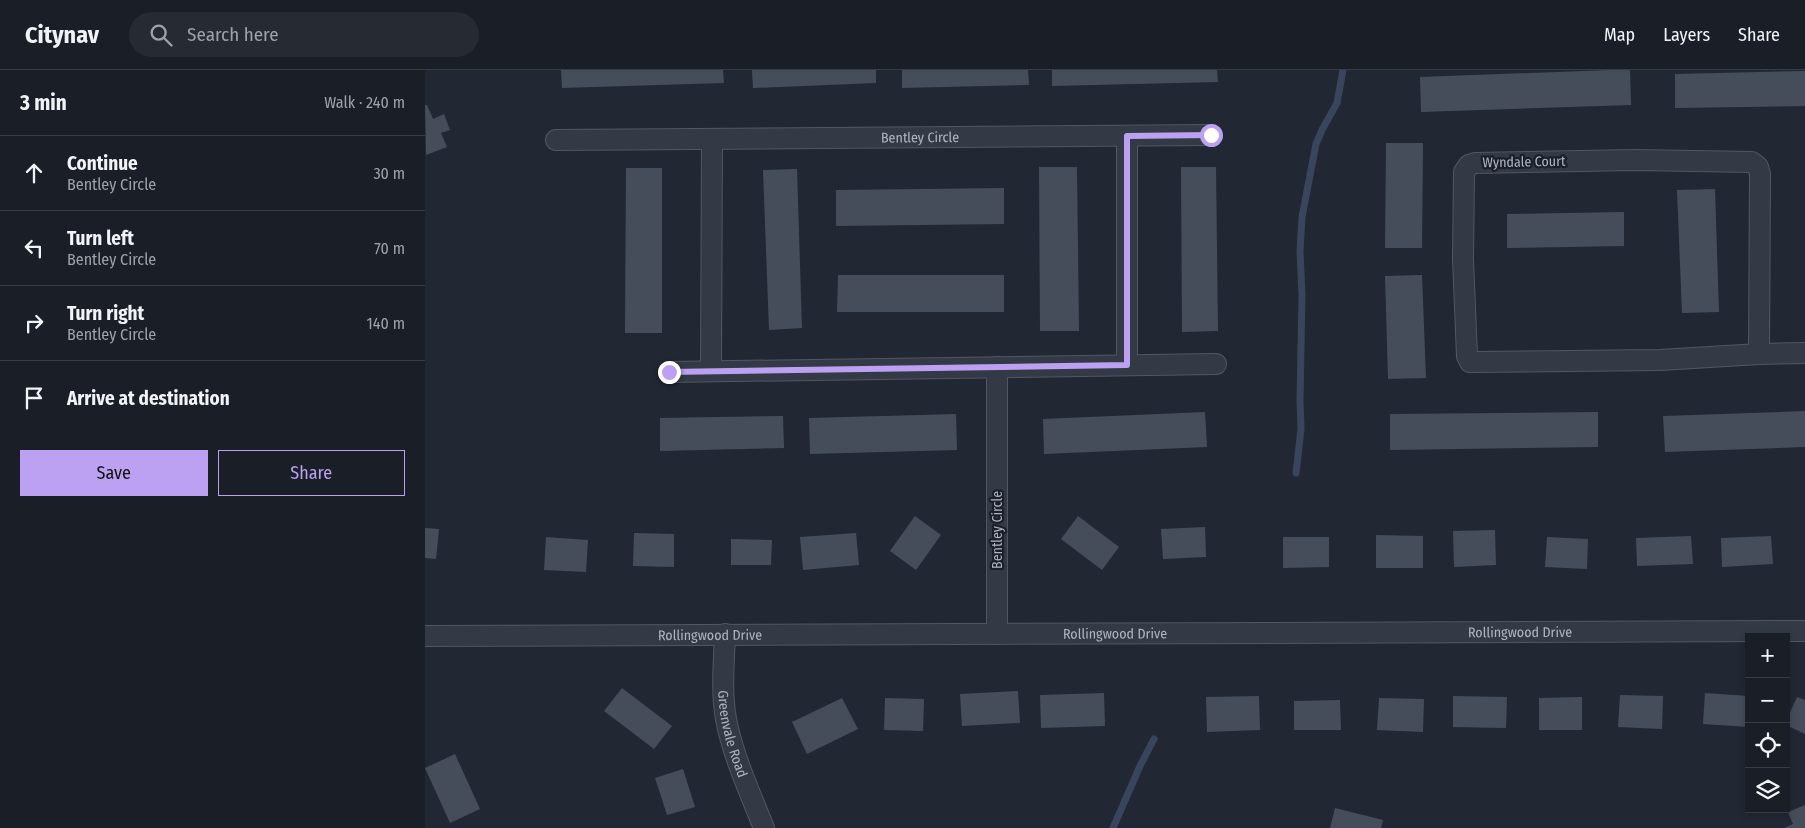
<!DOCTYPE html>
<html lang="en">
<head>
<meta charset="utf-8">
<style>
	:root { --surface:#191e27; --page:#262b33; --text:#f1f3f6; --muted:#9fa2a7; --line:#373c44; --accent:#bca0f2 }
	body { margin:0; font-family:"Fira Sans Condensed",sans-serif; background:var(--page); color:var(--text) }
	.controls { position:absolute; right:15px; bottom:15px; display:grid; overflow:hidden; border-radius:0px; box-shadow:0 2px 8px #0003 }
	.controls button { width:45px; height:45px; display:grid; place-items:center; padding:0; border:0; border-bottom:1px solid var(--line); background:var(--surface); color:var(--text); font:25px sans-serif }
	.stop { position:absolute; width:15px; height:15px; margin:-11px; border:4px solid #bca0f2; border-radius:50%; background:#fff }
	.stop.end { background:#bca0f2; border-color:#fff; box-shadow:0 1px 5px #0008 }
	.list { margin:0; padding:0; list-style:none }
	h2 { display:flex; justify-content:space-between; align-items:center; height:65px; margin:0; padding:0 20px; font-size:21px }
	h2 small { font-size:16px; font-weight:400; color:var(--muted) }
	.list li { display:grid; grid-template-columns:32px 1fr auto; gap:15px; align-items:center; box-sizing:border-box; height:75px; padding:0 20px; border-top:1px solid var(--line) }
	.list b { display:block; font-size:19px; white-space:nowrap }
	.list p { margin:0; font-size:16px; white-space:nowrap; color:var(--muted) }
	.list em { font-size:16px; font-style:normal; color:var(--muted) }
	.actions { display:flex; gap:10px; padding:15px 20px }
	.actions a { flex:1; padding:11px 0; border:1px solid var(--accent); border-radius:0px; text-align:center; font-size:18px; color:var(--accent) }
	.actions .main { background:var(--accent); color:#111 }
	.icon { flex:none; width:28px; height:28px; fill:none; stroke:currentColor; stroke-width:2; stroke-linecap:round; stroke-linejoin:round }
	.map { position:relative; flex:none; width:1380px; height:758px; overflow:hidden }
	header { display:flex; align-items:center; gap:30px; box-sizing:border-box; height:70px; padding:0 25px; background:var(--surface); border-bottom:1px solid var(--line) }
	header strong { font-size:24px }
	nav { display:flex; gap:28px; margin-inline-start:auto; font-size:18px }
	.search { width:350px; height:45px; background:var(--page); display:flex; align-items:center; gap:12px; box-sizing:border-box; padding:0 18px; border-radius:28px; color:var(--muted); font-size:19px }
	main { display:flex }
	aside { flex:1; background:var(--surface) }
	.map>svg:first-child { display:block }
	.lines { fill:none; stroke-linecap:round; stroke-linejoin:round }
	.stream { stroke:#38455c; stroke-width:7 }
	.building { fill:#454d5b }
	.street-casing { stroke:#525762; stroke-width:22 }
	.street { stroke:#343a45; stroke-width:20 }
	.route { stroke:#bca0f2; stroke-width:6 }
	.labels { text-anchor:middle; dominant-baseline:central; stroke-width:4.5; stroke-linejoin:round; paint-order:stroke }
	.street-label { font-size:14px; fill:#afb4c1; stroke:#1a1f29 }
</style>
</head>
<body>
<header>
<strong>Citynav</strong>
<div class="search"><svg class="icon" aria-label="search" viewBox="0 0 24 24"><circle cx="10" cy="10" r="6"/><path d="M15 15l6 6"/></svg>Search here</div>
<nav><a>Map</a><a>Layers</a><a>Share</a></nav>
</header>
<main>
<aside>
<h2>3 min<small>Walk · 240 m</small></h2>
<ul class="list">
<li><svg class="icon" aria-label="ahead" viewBox="0 0 24 24"><path d="M12 20V5M6 11l6-6 6 6"/></svg><div><b>Continue</b><p>Bentley Circle</p></div><em>30 m</em></li>
<li><svg class="icon" aria-label="left" viewBox="0 0 24 24"><path d="M17 20v-9H6M10 6l-5 5 5 5"/></svg><div><b>Turn left</b><p>Bentley Circle</p></div><em>70 m</em></li>
<li><svg class="icon" aria-label="right" viewBox="0 0 24 24"><path d="M7 20v-9h11M14 6l5 5-5 5"/></svg><div><b>Turn right</b><p>Bentley Circle</p></div><em>140 m</em></li>
<li><svg class="icon" aria-label="arrive" viewBox="0 0 24 24"><path d="M6 21V4h12l-3 4 3 4H6"/></svg><div><b>Arrive at destination</b></div></li>
</ul>
<div class="actions"><a class="main">Save</a><a>Share</a></div>
</aside>
<div class="map">
<svg width="1380" height="758" viewBox="0 0 1380 758">
	<rect width="100%" height="100%" fill="#212834"/>
	<g class="lines">
		<g class="stream">
			<path d="M871 403 876 359 875 330 877 225 875 181 877 147 891 74 897 60 912 33 918 0"/>
			<path d="M688 758 715 696 729 669"/>
		</g>
	</g>
	<g class="building">
		<path d="M136 0H298L299 13 137 18Z"/>
		<path d="M327 0H451V13L328 18Z"/>
		<path d="M477 0H603L604 15 477 18Z"/>
		<path d="M627 0H792L793 12 627 16Z"/>
		<path d="M1185 0H1205L1206 35 996 42 995 7Z"/>
		<path d="M1380 1V36L1250 38V4Z"/>
		<path d="M0 35H2L8 49 19 44 25 60 16 63 22 77 1 85Z"/>
		<path d="M961 73H998L997 178H960Z"/>
		<path d="M614 97H652L654 261H615Z"/>
		<path d="M756 97H791L793 261 757 262Z"/>
		<path d="M201 98H237V263H200Z"/>
		<path d="M372 99 377 258 344 260 338 100Z"/>
		<path d="M579 118V154L411 156V120Z"/>
		<path d="M1290 119 1294 242 1257 243 1252 120Z"/>
		<path d="M1199 142V176L1082 178V144Z"/>
		<path d="M413 205H579V242H412Z"/>
		<path d="M997 205 1001 308 963 309 960 206Z"/>
		<path d="M1380 341V377L1240 382 1238 346Z"/>
		<path d="M780 342 782 377 619 384 618 349Z"/>
		<path d="M1173 342V377L965 380V344Z"/>
		<path d="M531 344 532 380 385 384 384 348Z"/>
		<path d="M358 346 359 378 235 381V348Z"/>
		<path d="M490 446 516 465 491 500 465 481Z"/>
		<path d="M653 446 694 477 677 500 636 469Z"/>
		<path d="M780 457 781 487 738 489 736 459Z"/>
		<path d="M0 458 14 459 11 489 0 488Z"/>
		<path d="M1070 460 1071 495 1029 497 1028 461Z"/>
		<path d="M209 463 249 464V497L208 496Z"/>
		<path d="M431 463 434 495 378 500 375 467Z"/>
		<path d="M951 465 998 466V498H951Z"/>
		<path d="M1266 466 1268 494 1212 496 1211 468Z"/>
		<path d="M1346 466 1348 494 1297 497 1296 468Z"/>
		<path d="M121 467 163 470 161 502 119 500Z"/>
		<path d="M858 467H904V497L858 498Z"/>
		<path d="M1122 467 1163 469 1162 499 1120 497Z"/>
		<path d="M306 469 347 470 346 495H306Z"/>
		<path d="M197 618 247 656 229 679 179 641Z"/>
		<path d="M593 621 595 653 537 656 535 624Z"/>
		<path d="M679 623 680 656 616 658 615 625Z"/>
		<path d="M1280 623 1324 626V657L1278 654Z"/>
		<path d="M1195 625 1238 626 1237 659 1193 657Z"/>
		<path d="M834 626 835 660 782 662 781 627Z"/>
		<path d="M1028 626 1082 627 1081 658 1028 657Z"/>
		<path d="M1157 627V660H1114V628Z"/>
		<path d="M1372 627 1380 630V664L1361 655V651Z"/>
		<path d="M417 628 433 659 382 684 367 652Z"/>
		<path d="M460 628 499 629 498 661 459 660Z"/>
		<path d="M954 628 999 629 998 662 952 660Z"/>
		<path d="M915 630 916 660H869V631Z"/>
		<path d="M30 684 55 739 25 753 0 698Z"/>
		<path d="M258 699 270 737 242 745 230 708Z"/>
		<path d="M1380 735V758H1359L1368 754 1363 742Z"/>
		<path d="M910 738 958 750 956 758H905Z"/>
	</g>
	<g class="lines">
		<defs>
			<g id="street">
				<path d="M702 66V295"/>
				<path id="s1" d="M131 70 785 65"/>
				<path d="M1210 90 1327 92 1333 97 1335 104 1334 284 1235 290 1045 292 1042 286 1038 189 1039 102 1044 95 1050 93Z"/>
				<path d="M1334 284 1380 283"/>
				<path d="M572 297V564"/>
				<path d="M286 301 287 69"/>
				<path d="M244 302 791 294"/>
				<path id="s2" d="M300 564C299 592 296 621 301 649 308 686 325 723 339 758"/>
				<path id="s3" d="M0 566 1380 561"/>
			</g>
		</defs>
		<use href="#street" class="street-casing"/>
		<use href="#street" class="street"/>
	</g>
	<g class="lines">
		<path class="route" d="M244 302 702 295V66L786 65"/>
	</g>
	<g class="labels">
		<g class="street-label">
			<text stroke="none"><textPath href="#s1" startOffset="364">Bentley Circle</textPath></text>
			<text transform="translate(1099 92) rotate(-1)">Wyndale Court</text>
			<text transform="translate(572 460) rotate(-90)">Bentley Circle</text>
			<text stroke="none"><textPath href="#s3" startOffset="1095">Rollingwood Drive</textPath></text>
			<text stroke="none"><textPath href="#s3" startOffset="690">Rollingwood Drive</textPath></text>
			<text stroke="none"><textPath href="#s3" startOffset="285">Rollingwood Drive</textPath></text>
			<text stroke="none"><textPath href="#s2" startOffset="101">Greenvale Road</textPath></text>
		</g>
	</g>
</svg>
<div class="controls">
<button>+</button>
<button>−</button>
<button><svg class="icon" aria-label="locate" viewBox="0 0 24 24"><circle cx="12" cy="12" r="6"/><path d="M12 2v4M12 18v4M2 12h4M18 12h4"/></svg></button>
<button><svg class="icon" aria-label="layers" viewBox="0 0 24 24"><path d="M12 4l9 5-9 5-9-5zM3 14l9 5 9-5"/></svg></button>
</div>
<div class="stop" style="left:786px;top:65px"></div>
<div class="stop end" style="left:244px;top:302px"></div>
</div>
</main>
</body>
</html>
